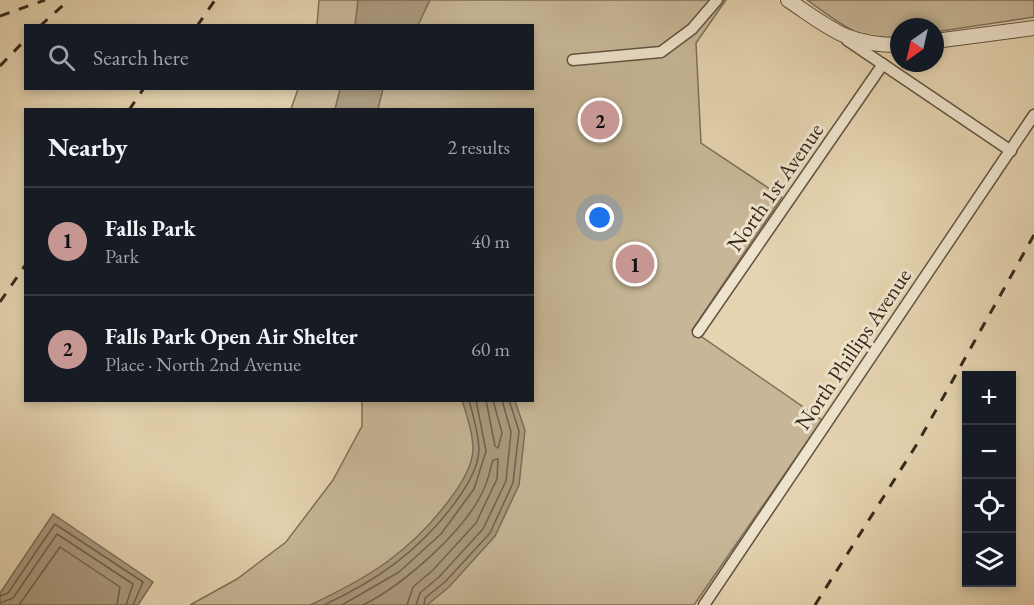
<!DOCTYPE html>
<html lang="en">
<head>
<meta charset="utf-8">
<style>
	:root { --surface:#171b24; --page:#242831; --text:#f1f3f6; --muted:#9ea1a6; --line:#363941; --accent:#c59692 }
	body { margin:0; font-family:"EB Garamond",serif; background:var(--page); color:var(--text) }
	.controls { position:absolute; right:18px; bottom:18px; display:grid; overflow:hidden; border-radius:0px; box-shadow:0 3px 9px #0003 }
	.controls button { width:54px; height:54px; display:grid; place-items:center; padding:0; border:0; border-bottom:2px solid var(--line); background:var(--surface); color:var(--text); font:30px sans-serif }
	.compass { position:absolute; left:890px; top:18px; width:54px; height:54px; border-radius:50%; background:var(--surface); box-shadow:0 3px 9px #0003; rotate:214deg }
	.you { position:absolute; left:600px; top:218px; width:21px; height:21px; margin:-15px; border:4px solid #fff; border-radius:50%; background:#1a73e8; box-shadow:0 0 0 9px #1a73e833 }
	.badge { display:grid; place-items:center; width:39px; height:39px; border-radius:50%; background:var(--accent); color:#111; font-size:20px; font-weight:700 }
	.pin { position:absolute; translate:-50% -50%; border:3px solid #fff; box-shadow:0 2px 6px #0006 }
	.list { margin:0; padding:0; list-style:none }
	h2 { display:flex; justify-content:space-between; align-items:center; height:78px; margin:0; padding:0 24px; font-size:26px }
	h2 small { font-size:20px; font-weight:400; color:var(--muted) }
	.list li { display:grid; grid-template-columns:39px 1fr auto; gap:18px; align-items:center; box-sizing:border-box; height:108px; padding:0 24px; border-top:2px solid var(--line) }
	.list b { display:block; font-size:22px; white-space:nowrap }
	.list p { margin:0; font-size:20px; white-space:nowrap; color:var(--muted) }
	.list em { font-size:20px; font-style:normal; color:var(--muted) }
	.icon { flex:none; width:33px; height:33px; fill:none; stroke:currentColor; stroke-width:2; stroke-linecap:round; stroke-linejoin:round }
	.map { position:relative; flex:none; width:1034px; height:605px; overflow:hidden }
	.search { position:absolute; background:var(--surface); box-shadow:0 3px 9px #0003; left:24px; top:24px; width:510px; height:66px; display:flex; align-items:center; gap:15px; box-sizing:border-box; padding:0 21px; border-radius:0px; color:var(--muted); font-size:22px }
	.panel { position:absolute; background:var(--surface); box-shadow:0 3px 9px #0003; left:24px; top:108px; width:510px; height:294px; border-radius:0px }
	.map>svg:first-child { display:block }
	.green { fill:#c7b797; stroke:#7f705a; stroke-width:1.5 }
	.water { fill:#aa9a7e; stroke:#7c6c57; stroke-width:1.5 }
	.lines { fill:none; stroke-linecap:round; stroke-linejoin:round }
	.shore { stroke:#70614d; stroke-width:1.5 }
	.minor-casing { stroke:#625341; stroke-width:13 }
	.tertiary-casing { stroke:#625341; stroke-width:16 }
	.minor { stroke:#eee3cc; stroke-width:10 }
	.tertiary { stroke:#eee3cc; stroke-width:14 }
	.rail { stroke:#37281c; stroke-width:3; stroke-dasharray:10 10; stroke-linecap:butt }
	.labels { text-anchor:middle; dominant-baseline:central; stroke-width:6; stroke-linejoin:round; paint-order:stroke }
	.street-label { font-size:22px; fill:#37281c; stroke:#eee3cc }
</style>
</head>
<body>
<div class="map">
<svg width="1034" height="605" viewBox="0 0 1034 605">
	<rect width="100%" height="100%" fill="#e5d4b0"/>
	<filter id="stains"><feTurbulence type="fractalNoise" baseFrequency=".00333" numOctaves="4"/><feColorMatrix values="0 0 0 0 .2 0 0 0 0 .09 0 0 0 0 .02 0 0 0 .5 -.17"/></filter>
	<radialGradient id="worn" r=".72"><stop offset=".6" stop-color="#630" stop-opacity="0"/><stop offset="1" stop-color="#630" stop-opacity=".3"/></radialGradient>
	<g class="green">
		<path d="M319 0H726L696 43 701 143 782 197 692 330 822 420 694 605H190L237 579 286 542 333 480 362 426V401L532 400V110L291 109 298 89 532 88V26L317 25Z"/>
		<path d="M807 0H1034V17L935 32V27H899V37C859 43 837 21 807 0Z"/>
	</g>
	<g class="water">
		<path d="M358 0H430L418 25H355Z"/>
		<path d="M340 89H383L378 109H335Z"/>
		<path d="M462 401H515L525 430 519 485 495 536 449 587 427 605H310C368 578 411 552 450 499 460 486 472 467 473 450 473 435 467 415 462 401Z"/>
		<path d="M53 514 153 582 138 605H0V593Z"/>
	</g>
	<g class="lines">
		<g class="shore">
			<path d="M486 400 495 446 498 448 502 433 493 400"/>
			<path d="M0 596 8 593 55 524 143 582 133 605"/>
			<path d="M0 603 13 598 57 534 133 584 126 605"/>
			<path d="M19 605 60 547 120 587 117 605"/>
			<path d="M324 605C376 581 419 551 454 504 465 489 478 470 479 450 479 435 473 415 469 400"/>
			<path d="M342 605 399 572 441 534 474 489 486 451 476 400"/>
			<path d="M363 605C402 586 465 531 483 491 488 481 490 470 493 460L498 459 497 479 476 523 433 570 413 587 407 605"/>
			<path d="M416 605 420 593 439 577 483 529 506 481 511 432 502 400"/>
			<path d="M424 605 425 598 445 582 490 533 513 483 519 431 509 400"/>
		</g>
		<defs>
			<g id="minor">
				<path d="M847 40 1011 151"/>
				<path d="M573 60 661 52 692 29 717 0"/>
				<path d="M698 332 883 64"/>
				<path d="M704 605 1034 115"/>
			</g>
			<g id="tertiary">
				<path d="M788 0C830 28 846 45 899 45"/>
				<path d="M935 41 1034 28"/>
			</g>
		</defs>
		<use href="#minor" class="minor-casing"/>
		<use href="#tertiary" class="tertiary-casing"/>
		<use href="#minor" class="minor"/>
		<use href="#tertiary" class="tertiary"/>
		<g class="rail">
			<path d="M0 16 45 0"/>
			<path d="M40 26 69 0"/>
			<path d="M197 26 215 0"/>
			<path d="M0 66 26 39"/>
			<path d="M129 110 144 88"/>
			<path d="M0 302 26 264"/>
			<path d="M815 605 917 444 1034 235"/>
		</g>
	</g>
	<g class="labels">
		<g class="street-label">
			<text transform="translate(775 187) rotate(-55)">North 1st Avenue</text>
			<text transform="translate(853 349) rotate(-56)">North Phillips Avenue</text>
		</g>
	</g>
	<rect width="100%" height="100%" filter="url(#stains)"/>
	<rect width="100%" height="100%" fill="url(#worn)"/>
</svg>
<div class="controls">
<button>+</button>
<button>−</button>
<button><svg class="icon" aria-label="locate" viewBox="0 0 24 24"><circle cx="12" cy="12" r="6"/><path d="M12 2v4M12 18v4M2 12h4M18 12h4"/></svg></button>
<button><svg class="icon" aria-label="layers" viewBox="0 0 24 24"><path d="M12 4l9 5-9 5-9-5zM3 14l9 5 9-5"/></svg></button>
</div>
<svg class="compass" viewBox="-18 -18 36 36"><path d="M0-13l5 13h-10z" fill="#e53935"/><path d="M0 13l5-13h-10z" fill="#9ea1a6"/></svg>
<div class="you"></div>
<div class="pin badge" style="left:635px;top:264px">1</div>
<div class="pin badge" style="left:600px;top:120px">2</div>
<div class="search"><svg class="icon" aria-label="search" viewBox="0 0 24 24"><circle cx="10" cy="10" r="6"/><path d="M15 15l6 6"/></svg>Search here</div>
<section class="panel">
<h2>Nearby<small>2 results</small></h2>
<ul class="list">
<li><span class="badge">1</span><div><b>Falls Park</b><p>Park</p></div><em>40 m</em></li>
<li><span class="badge">2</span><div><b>Falls Park Open Air Shelter</b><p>Place · North 2nd Avenue</p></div><em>60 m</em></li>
</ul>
</section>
</div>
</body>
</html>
